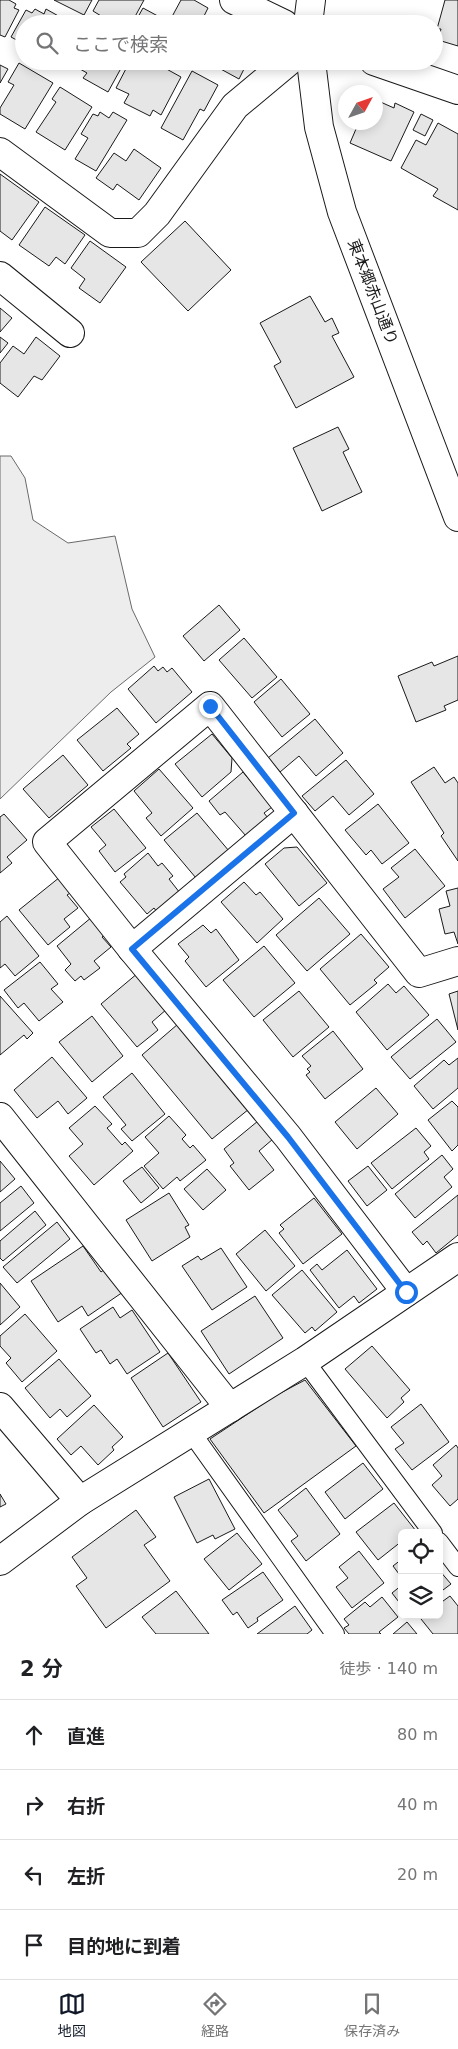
<!DOCTYPE html>
<html lang="ja">
<head>
<meta charset="utf-8">
<style>
	:root { --surface:#fff; --page:#f6f6f6; --text:#202124; --muted:#757577; --line:#e0e0e0; --accent:#111827 }
	body { margin:0; font-family:"DejaVu Sans","Noto Sans JP",sans-serif; background:var(--page); color:var(--text) }
	.controls { position:absolute; right:15px; bottom:15px; display:grid; overflow:hidden; border-radius:8px; box-shadow:0 2px 12px #0003 }
	.controls button { width:45px; height:45px; display:grid; place-items:center; padding:0; border:0; border-bottom:1px solid var(--line); background:var(--surface); color:var(--text); font:25px sans-serif }
	.compass { position:absolute; left:338px; top:85px; width:45px; height:45px; border-radius:50%; background:var(--surface); box-shadow:0 2px 12px #0003; rotate:50deg }
	.stop { position:absolute; width:15px; height:15px; margin:-11px; border:4px solid #1a73e8; border-radius:50%; background:#fff }
	.stop.end { background:#1a73e8; border-color:#fff; box-shadow:0 1px 5px #0008 }
	.list { margin:0; padding:0; list-style:none }
	h2 { display:flex; justify-content:space-between; align-items:center; height:65px; margin:0; padding:0 20px; font-size:21px }
	h2 small { font-size:16px; font-weight:400; color:var(--muted) }
	.list li { display:grid; grid-template-columns:32px 1fr auto; gap:15px; align-items:center; box-sizing:border-box; height:70px; padding:0 20px; border-top:1px solid var(--line) }
	.list b { display:block; font-size:19px; white-space:nowrap }
	.list em { font-size:16px; font-style:normal; color:var(--muted) }
	.icon { flex:none; width:28px; height:28px; fill:none; stroke:currentColor; stroke-width:2; stroke-linecap:round; stroke-linejoin:round }
	.map { position:relative; flex:none; width:458px; height:1634px; overflow:hidden }
	.search { position:absolute; background:var(--surface); box-shadow:0 2px 12px #0003; left:15px; right:15px; top:15px; height:55px; display:flex; align-items:center; gap:12px; box-sizing:border-box; padding:0 18px; border-radius:28px; color:var(--muted); font-size:19px }
	.sheet { height:345px; background:var(--surface) }
	nav { display:flex; justify-content:space-around; align-items:center; box-sizing:border-box; height:70px; border-top:1px solid var(--line); background:var(--surface); font-size:14px; color:var(--muted) }
	nav a { display:grid; justify-items:center; gap:2px }
	nav .on { color:var(--accent) }
	.map>svg:first-child { display:block }
	.built { fill:#ededed; stroke:#6a6a6a }
	.building { fill:#e6e6e6; stroke:#1a1a1a }
	.lines { fill:none; stroke-linecap:round; stroke-linejoin:round }
	.service-casing { stroke:#1a1a1a; stroke-width:20 }
	.minor-casing { stroke:#1a1a1a; stroke-width:30 }
	.tertiary-casing { stroke:#1a1a1a; stroke-width:30 }
	.service { stroke:#fff; stroke-width:18 }
	.minor { stroke:#fff; stroke-width:28 }
	.tertiary { stroke:#fff; stroke-width:28 }
	.route { stroke:#1a73e8; stroke-width:6 }
	.labels { text-anchor:middle; dominant-baseline:central; stroke-width:4; stroke-linejoin:round; paint-order:stroke }
	.street-label { font-size:16px; fill:#1a1a1a; stroke:#fff }
</style>
</head>
<body>
<div class="map">
<svg width="458" height="1634" viewBox="0 0 458 1634">
	<rect width="100%" height="100%" fill="#fff"/>
	<path class="built" d="M0 456H11L25 478 33 520 68 543 115 536 132 609 155 657 111 692 0 799Z"/>
	<g class="building">
		<path d="M0 0H9L16 4 14 8 19 10 5 37 0 35Z"/>
		<path d="M54 0H92L84 15Z"/>
		<path d="M99 0H144L131 24H103L106 19 93 11Z"/>
		<path d="M181 0H194L208 8 200 24H168Z"/>
		<path d="M445 0H458V46L438 40 441 29H437Z"/>
		<path d="M143 8 167 21 166 24H134Z"/>
		<path d="M35 9 44 14 46 9 62 18 60 22 62 24H24V44L11 37 26 10 32 13Z"/>
		<path d="M237 16 251 24H233Z"/>
		<path d="M66 61H125L108 92 83 78 87 73Z"/>
		<path d="M130 61 142 66 144 61H152L181 77 161 115 153 110 150 116 124 103 129 94 116 88Z"/>
		<path d="M174 61H189L186 68Z"/>
		<path d="M206 61H248L239 79Z"/>
		<path d="M19 63 53 83 25 129 0 114V108L14 85 8 82Z"/>
		<path d="M0 65 8 69 0 83Z"/>
		<path d="M192 71 218 85 204 111 200 109 183 140 161 128Z"/>
		<path d="M60 87 92 107 65 150 36 132 56 102 52 99Z"/>
		<path d="M376 100 394 108 395 103 414 112 391 161 350 143 359 122H376Z"/>
		<path d="M100 112 109 118 113 112 127 120 96 171 75 159 88 138 81 134 93 114 98 116Z"/>
		<path d="M421 114 433 120 425 136 413 130Z"/>
		<path d="M438 123 458 134V210L433 196 438 189 401 168 416 140 426 145Z"/>
		<path d="M134 149 161 168 139 200 117 184 113 190 96 178 114 153 126 161Z"/>
		<path d="M0 174 39 202 12 240 0 231Z"/>
		<path d="M45 207 85 235 65 264 56 257 49 266 19 245Z"/>
		<path d="M185 221 231 270 188 311 141 262Z"/>
		<path d="M90 241 126 267 100 303 79 288 85 279 71 268Z"/>
		<path d="M310 296 325 322 332 318 339 333 332 336 354 377 296 408 274 366 281 362 260 323Z"/>
		<path d="M0 308 12 318 0 332Z"/>
		<path d="M0 337 8 343 0 353Z"/>
		<path d="M36 337 60 356 42 380 34 376 18 397 0 383V363L13 346 24 354Z"/>
		<path d="M338 427 349 449 343 452 362 492 322 511 293 448Z"/>
		<path d="M219 605 240 630 204 661 183 636Z"/>
		<path d="M244 638 277 677 252 698 219 660Z"/>
		<path d="M458 656V700L444 706 446 710 416 722 398 676 432 662 434 666Z"/>
		<path d="M154 666 158 671 163 667 167 672 172 668 192 692 156 723 128 689Z"/>
		<path d="M281 679 310 714 282 737 254 702Z"/>
		<path d="M117 708 139 734 127 744 131 748 103 771 77 740Z"/>
		<path d="M315 719 343 753 316 776 299 756 280 772 268 758Z"/>
		<path d="M212 734 232 758 231 772 202 797 175 764Z"/>
		<path d="M63 755 88 785 49 818 23 789Z"/>
		<path d="M346 760 374 794 349 815 333 796 315 811 302 796Z"/>
		<path d="M434 767 445 783 454 777 458 783V861L441 836 444 833 411 782Z"/>
		<path d="M159 769 193 808 161 836 146 818 152 813 134 791Z"/>
		<path d="M243 772 272 807 264 813 268 818 246 836 225 812 220 815 209 801Z"/>
		<path d="M378 804 409 843 382 864 371 850 366 855 345 830Z"/>
		<path d="M114 809 146 848 115 872 99 851 106 845 91 827Z"/>
		<path d="M197 813 229 851 196 878 164 840Z"/>
		<path d="M4 814 27 840 7 857 12 863 0 873V817Z"/>
		<path d="M297 847 327 883 299 906 265 864 284 848Z"/>
		<path d="M415 849 445 886 405 918 383 889 399 877 391 868Z"/>
		<path d="M148 853 158 866 162 863 173 876 169 879 180 893 157 912 154 908 147 914 120 882 126 877 124 874Z"/>
		<path d="M60 877 72 892 67 895 78 908 64 919 70 927 48 945 19 910Z"/>
		<path d="M244 882 256 895 260 892 283 919 257 943 221 902Z"/>
		<path d="M458 888V944L454 932 445 934 439 909 450 906 446 891Z"/>
		<path d="M319 898 350 934 307 971 276 935Z"/>
		<path d="M7 916 39 956 15 976 5 964 0 968V922Z"/>
		<path d="M92 917 106 934 102 937 111 947 94 961 100 968 84 980 81 976 75 981 65 970 71 964 57 946Z"/>
		<path d="M203 925 211 933 216 929 239 960 206 987 185 961 189 957 178 944Z"/>
		<path d="M361 934 389 967 374 980 377 983 350 1005 320 969Z"/>
		<path d="M264 946 295 983 254 1017 223 980Z"/>
		<path d="M40 962 58 984 51 989 63 1002 39 1021 24 1003 18 1008 4 990Z"/>
		<path d="M138 973 167 1009 152 1022 158 1030 137 1047 101 1004Z"/>
		<path d="M388 984 396 993 404 986 429 1015 387 1050 356 1012Z"/>
		<path d="M299 991 329 1027 293 1057 263 1020Z"/>
		<path d="M458 991V1030L449 994Z"/>
		<path d="M0 996 33 1033 27 1039 24 1035 0 1055Z"/>
		<path d="M92 1016 123 1056 92 1082 59 1042Z"/>
		<path d="M437 1019 456 1042 410 1079 391 1057Z"/>
		<path d="M178 1024 249 1109 212 1139 142 1055Z"/>
		<path d="M333 1031 363 1069 325 1099 306 1075 310 1072 307 1069 311 1066 302 1056Z"/>
		<path d="M52 1057 87 1098 68 1114 58 1101 37 1118 14 1090Z"/>
		<path d="M458 1058V1088L433 1109 414 1086 444 1060 449 1065Z"/>
		<path d="M132 1073 165 1114 132 1141 121 1129 126 1125 103 1097Z"/>
		<path d="M376 1088 398 1114 357 1149 335 1122Z"/>
		<path d="M452 1101 458 1107V1145L452 1151 428 1120Z"/>
		<path d="M95 1106 112 1124 107 1128 122 1145 125 1142 133 1151 94 1185 69 1156 83 1144 69 1128Z"/>
		<path d="M169 1116 186 1135 182 1139 190 1148 193 1145 206 1160 180 1181 177 1177 163 1189 144 1166 159 1153 145 1137Z"/>
		<path d="M258 1121 273 1139 259 1151 274 1170 249 1190 230 1166 234 1163 224 1149Z"/>
		<path d="M416 1128 431 1146 424 1152 429 1159 392 1189 371 1163Z"/>
		<path d="M442 1155 453 1169 444 1177 452 1187 415 1218 395 1194Z"/>
		<path d="M0 1161 15 1179 0 1192Z"/>
		<path d="M368 1166 387 1190 367 1206 348 1181Z"/>
		<path d="M142 1167 159 1188 141 1203 123 1181Z"/>
		<path d="M207 1169 226 1190 203 1210 184 1189Z"/>
		<path d="M21 1186 34 1203 0 1231V1203Z"/>
		<path d="M169 1193 189 1225 185 1227 190 1237 152 1261 126 1220Z"/>
		<path d="M458 1195V1235L436 1253 427 1241 423 1245 412 1232Z"/>
		<path d="M314 1198 342 1234 303 1264 279 1233 284 1229 280 1225Z"/>
		<path d="M35 1211 46 1225 3 1261 0 1258V1241Z"/>
		<path d="M57 1222 70 1239 17 1283 3 1267Z"/>
		<path d="M265 1230 295 1266 266 1291 236 1254Z"/>
		<path d="M83 1246 101 1272 106 1268 123 1292 88 1316 82 1306 58 1322 31 1281Z"/>
		<path d="M221 1248 247 1287 212 1310 182 1266 198 1256 201 1260Z"/>
		<path d="M347 1250 377 1289 359 1303 354 1296 339 1308 310 1270 317 1264 322 1270Z"/>
		<path d="M302 1270 337 1312 315 1331 312 1327 305 1333 272 1295Z"/>
		<path d="M0 1283 20 1307 0 1325Z"/>
		<path d="M255 1296 283 1338 229 1374 201 1331Z"/>
		<path d="M113 1307 120 1318 132 1310 160 1352 127 1374 117 1359 110 1364 101 1350 96 1353 80 1329Z"/>
		<path d="M25 1314 57 1351 22 1382 6 1363 11 1358 0 1346V1336Z"/>
		<path d="M372 1346 410 1390 401 1398 404 1402 387 1418 345 1369Z"/>
		<path d="M168 1353 201 1402 163 1427 131 1378Z"/>
		<path d="M59 1359 91 1396 67 1417 60 1409 50 1418 25 1388Z"/>
		<path d="M305 1380 356 1446 264 1513 210 1439 275 1396Z"/>
		<path d="M421 1404 449 1442 412 1470 395 1449 404 1443 391 1427Z"/>
		<path d="M94 1405 123 1437 112 1447 114 1450 98 1465 81 1446 71 1455 57 1439Z"/>
		<path d="M456 1445 458 1448V1499L450 1506 432 1485 442 1476 433 1465Z"/>
		<path d="M363 1463 383 1489 345 1519 325 1492Z"/>
		<path d="M209 1479 235 1529 215 1539 213 1535 197 1543 174 1497Z"/>
		<path d="M306 1488 340 1534 306 1561 291 1541 298 1536 278 1510Z"/>
		<path d="M0 1494 6 1504 0 1507Z"/>
		<path d="M394 1503 416 1531 413 1533H402V1541L378 1560 356 1532Z"/>
		<path d="M136 1510 156 1537 144 1545 170 1581 106 1628 76 1586 87 1578 72 1557Z"/>
		<path d="M237 1533 262 1564 229 1590 204 1559Z"/>
		<path d="M359 1551 384 1583 352 1608 336 1587 348 1578 339 1567Z"/>
		<path d="M402 1559V1578L393 1566Z"/>
		<path d="M439 1570 451 1584 439 1593Z"/>
		<path d="M263 1572 283 1600 257 1618 258 1621 248 1628 237 1612 233 1615 222 1600Z"/>
		<path d="M402 1585V1606L392 1593Z"/>
		<path d="M176 1591 209 1634H156L142 1617Z"/>
		<path d="M450 1596 458 1606V1634H433L421 1619 425 1615H439V1604Z"/>
		<path d="M382 1597 398 1617 379 1632 381 1634H349L344 1628 349 1625 344 1619 365 1602 370 1607Z"/>
		<path d="M295 1606 312 1630 307 1634H257Z"/>
		<path d="M407 1622 417 1634H393Z"/>
	</g>
	<g class="lines">
		<defs>
			<g id="service">
				<path d="M305 1361 433 1533"/>
				<path d="M191 1432 335 1634"/>
				<path d="M439 1542 458 1567"/>
			</g>
			<g id="minor">
				<path d="M234 0 284 24"/>
				<path d="M374 61 458 90"/>
				<path d="M0 152 110 233H138L157 214 235 106 289 61"/>
				<path d="M0 276 70 333"/>
				<path d="M132 949 294 813"/>
				<path d="M0 1117 230 1408"/>
				<path d="M406 1292 288 1137 132 949 47 842 210 706 419 973 458 961"/>
				<path d="M0 1407 80 1501"/>
				<path d="M0 1561 80 1501 305 1361 458 1257"/>
			</g>
			<g id="tertiary">
				<path d="M308 24 311 0"/>
				<path d="M311 61 319 127 342 212 458 517"/>
			</g>
		</defs>
		<use href="#service" class="service-casing"/>
		<use href="#minor" class="minor-casing"/>
		<use href="#tertiary" class="tertiary-casing"/>
		<use href="#service" class="service"/>
		<use href="#minor" class="minor"/>
		<use href="#tertiary" class="tertiary"/>
	</g>
	<g class="lines">
		<path class="route" d="M210 706 294 813 132 949 288 1137 406 1292"/>
	</g>
	<g class="labels">
		<g class="street-label">
			<text transform="translate(373 292) rotate(69)">東本郷赤山通り</text>
		</g>
	</g>
</svg>
<div class="controls">
<button><svg class="icon" aria-label="locate" viewBox="0 0 24 24"><circle cx="12" cy="12" r="6"/><path d="M12 2v4M12 18v4M2 12h4M18 12h4"/></svg></button>
<button><svg class="icon" aria-label="layers" viewBox="0 0 24 24"><path d="M12 4l9 5-9 5-9-5zM3 14l9 5 9-5"/></svg></button>
</div>
<svg class="compass" viewBox="-18 -18 36 36"><path d="M0-13l5 13h-10z" fill="#e53935"/><path d="M0 13l5-13h-10z" fill="#757577"/></svg>
<div class="stop" style="left:406px;top:1292px"></div>
<div class="stop end" style="left:210px;top:706px"></div>
<div class="search"><svg class="icon" aria-label="search" viewBox="0 0 24 24"><circle cx="10" cy="10" r="6"/><path d="M15 15l6 6"/></svg>ここで検索</div>
</div>
<section class="sheet">
<h2>2 分<small>徒歩 · 140 m</small></h2>
<ul class="list">
<li><svg class="icon" aria-label="ahead" viewBox="0 0 24 24"><path d="M12 20V5M6 11l6-6 6 6"/></svg><div><b>直進</b></div><em>80 m</em></li>
<li><svg class="icon" aria-label="right" viewBox="0 0 24 24"><path d="M7 20v-9h11M14 6l5 5-5 5"/></svg><div><b>右折</b></div><em>40 m</em></li>
<li><svg class="icon" aria-label="left" viewBox="0 0 24 24"><path d="M17 20v-9H6M10 6l-5 5 5 5"/></svg><div><b>左折</b></div><em>20 m</em></li>
<li><svg class="icon" aria-label="arrive" viewBox="0 0 24 24"><path d="M6 21V4h12l-3 4 3 4H6"/></svg><div><b>目的地に到着</b></div></li>
</ul>
</section>
<nav>
<a class="on"><svg class="icon" aria-label="map" viewBox="0 0 24 24"><path d="M3 6l6-2 6 2 6-2v14l-6 2-6-2-6 2zM9 4v14M15 6v14"/></svg>地図</a>
<a><svg class="icon" aria-label="directions" viewBox="0 0 24 24"><path d="M12 3l9 9-9 9-9-9zM9 14v-3h6M13 9l2 2-2 2"/></svg>経路</a>
<a><svg class="icon" aria-label="saved" viewBox="0 0 24 24"><path d="M7 4h10v16l-5-4-5 4z"/></svg>保存済み</a>
</nav>
</body>
</html>
